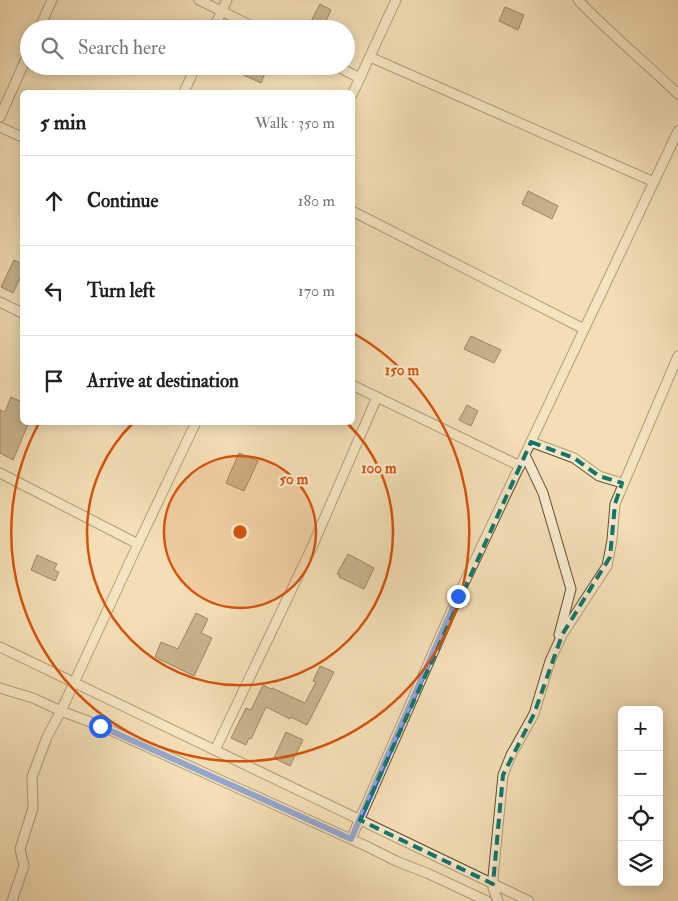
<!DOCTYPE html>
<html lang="en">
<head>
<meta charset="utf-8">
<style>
	:root { --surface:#fff; --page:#f2f2f2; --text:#202124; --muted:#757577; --line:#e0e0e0 }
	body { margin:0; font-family:"IM FELL Double Pica",serif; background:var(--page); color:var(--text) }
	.controls { position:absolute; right:15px; bottom:15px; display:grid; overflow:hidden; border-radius:8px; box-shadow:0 2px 12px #0003 }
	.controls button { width:45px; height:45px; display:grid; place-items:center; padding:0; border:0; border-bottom:1px solid var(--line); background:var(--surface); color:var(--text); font:25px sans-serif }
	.stop { position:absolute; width:15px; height:15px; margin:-11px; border:4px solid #2563eb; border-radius:50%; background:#fff }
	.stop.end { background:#2563eb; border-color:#fff; box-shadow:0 1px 5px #0008 }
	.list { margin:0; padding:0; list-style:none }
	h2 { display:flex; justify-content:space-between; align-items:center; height:65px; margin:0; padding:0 20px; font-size:21px }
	h2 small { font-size:16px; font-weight:400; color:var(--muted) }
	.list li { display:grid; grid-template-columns:32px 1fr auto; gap:15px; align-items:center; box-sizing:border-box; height:90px; padding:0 20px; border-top:1px solid var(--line) }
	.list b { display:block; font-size:19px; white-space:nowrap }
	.list em { font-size:16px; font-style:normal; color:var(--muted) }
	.icon { flex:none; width:28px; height:28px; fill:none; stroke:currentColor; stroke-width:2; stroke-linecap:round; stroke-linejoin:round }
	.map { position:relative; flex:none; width:678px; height:901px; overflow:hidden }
	.search { position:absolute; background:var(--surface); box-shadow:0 2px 12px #0003; left:20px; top:20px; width:335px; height:55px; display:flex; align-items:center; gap:12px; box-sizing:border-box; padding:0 18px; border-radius:28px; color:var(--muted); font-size:19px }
	.panel { position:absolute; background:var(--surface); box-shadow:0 2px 12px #0003; left:20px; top:90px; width:335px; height:335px; border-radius:8px }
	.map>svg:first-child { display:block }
	.building { fill:#97815e; stroke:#341c00 }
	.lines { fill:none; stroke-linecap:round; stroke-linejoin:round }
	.street-casing { stroke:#644c2d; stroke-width:11 }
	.street { stroke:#f7eacf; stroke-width:9 }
	.route { stroke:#2563eb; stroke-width:6 }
	.marked { fill:none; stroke:#0f766e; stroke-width:4; stroke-dasharray:10 6; stroke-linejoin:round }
	.ring { fill:none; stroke:#d6530b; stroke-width:2.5 }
	.centre { fill:#d6530b; stroke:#f7eacf; stroke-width:2.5 }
	.ring-label { font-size:15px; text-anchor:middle; font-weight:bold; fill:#d6530b; stroke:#f7eacf; stroke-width:4.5; stroke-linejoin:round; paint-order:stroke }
</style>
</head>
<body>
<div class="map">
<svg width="678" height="901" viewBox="0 0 678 901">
	<rect width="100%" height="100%" fill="#f3deb5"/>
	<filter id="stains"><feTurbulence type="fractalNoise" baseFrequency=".004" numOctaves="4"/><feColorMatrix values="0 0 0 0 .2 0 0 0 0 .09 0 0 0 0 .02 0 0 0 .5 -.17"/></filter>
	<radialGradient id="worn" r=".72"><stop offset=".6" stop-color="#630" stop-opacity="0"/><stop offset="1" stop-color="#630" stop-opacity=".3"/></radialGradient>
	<g class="building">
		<path d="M320 4 331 10 325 23 321 21 316 29 309 25Z"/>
		<path d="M505 7 524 15 518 30 499 21Z"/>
		<path d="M224 66H268L261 83Z"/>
		<path d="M528 191 558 206 552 219 522 204Z"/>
		<path d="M14 260 22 264V274L13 293 1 287Z"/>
		<path d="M471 336 501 350 494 363 464 349Z"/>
		<path d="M11 397 22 402V422H29L13 460 0 453V410L5 412Z"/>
		<path d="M467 405 478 411 471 426 459 420Z"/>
		<path d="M239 453 258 461 244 491 226 483Z"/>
		<path d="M348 554 374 568 364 589 339 577 340 575 337 574Z"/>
		<path d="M37 555 57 564 54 570 59 572 55 581 31 570Z"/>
		<path d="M196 613 208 619 201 633 212 638 194 676 155 657 161 642 178 649Z"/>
		<path d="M320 666 334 672 307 725 291 717 290 719 266 707 251 739 249 738 246 745 231 738 246 708 251 710 263 685 271 689 272 688 305 703 316 682 313 681Z"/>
		<path d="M286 732 303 740 290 766 274 758Z"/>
	</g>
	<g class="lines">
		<defs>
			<g id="street">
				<path d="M199 0 258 29"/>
				<path d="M578 0C609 33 645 62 678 94"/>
				<path d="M39 29 52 0"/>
				<path d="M213 29 227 0"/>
				<path d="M370 57 654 182"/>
				<path d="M336 66 360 78"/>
				<path d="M184 92 196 66"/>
				<path d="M352 95 396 0"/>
				<path d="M0 117 29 52"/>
				<path d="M0 127 22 137"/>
				<path d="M352 211 584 329"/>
				<path d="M0 302 22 313"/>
				<path d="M352 385 520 466"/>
				<path d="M196 422 138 544 61 711 101 726 366 846 396 861 429 874 487 901"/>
				<path d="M531 442 574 458 599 476 622 483"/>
				<path d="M525 455 543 493 571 589 559 635"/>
				<path d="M0 473 138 544"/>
				<path d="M0 647 529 901"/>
				<path d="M0 688 33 698 61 711 47 737 32 777 33 808 20 849 24 866 12 901"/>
				<path d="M215 750 312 547 377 397"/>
				<path d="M351 839 458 596 678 131"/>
				<path d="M498 901 493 888V877L503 775 511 755 534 714 550 661 562 635 607 566 612 540 615 504 678 356"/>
			</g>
		</defs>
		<use href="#street" class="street-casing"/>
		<use href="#street" class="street"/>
	</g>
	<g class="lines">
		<path class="route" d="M100 726 351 839 458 596"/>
	</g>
	<path d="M0 0H678V901H0ZM531 442 574 458 599 476 622 483 615 504 610 557 562 635 534 714 503 775 493 884 360 820Z" fill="#f3deb5" fill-opacity=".55" fill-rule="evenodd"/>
	<path class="marked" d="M531 442 574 458 599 476 622 483 615 504 610 557 562 635 534 714 503 775 493 884 360 820Z"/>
	<circle cx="240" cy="532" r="76" fill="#d6530b" fill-opacity=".12"/>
	<g class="ring">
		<circle cx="240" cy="532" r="76"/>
		<path d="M347 423A153 153 0 1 1 133 423"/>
		<path d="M353 333A229 229 0 1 1 39 423"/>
	</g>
	<circle cx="240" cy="532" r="8" class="centre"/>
	<g class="ring-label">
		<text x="402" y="375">150 m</text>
		<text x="379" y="473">100 m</text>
		<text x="294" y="484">50 m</text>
	</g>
	<rect width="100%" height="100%" filter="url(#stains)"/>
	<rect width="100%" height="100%" fill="url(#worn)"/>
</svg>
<div class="controls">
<button>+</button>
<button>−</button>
<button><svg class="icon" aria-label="locate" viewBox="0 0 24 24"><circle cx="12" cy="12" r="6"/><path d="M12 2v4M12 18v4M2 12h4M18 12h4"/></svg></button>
<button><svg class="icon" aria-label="layers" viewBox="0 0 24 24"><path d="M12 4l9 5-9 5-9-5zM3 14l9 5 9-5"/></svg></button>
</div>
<div class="stop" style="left:100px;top:726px"></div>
<div class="stop end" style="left:458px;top:596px"></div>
<div class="search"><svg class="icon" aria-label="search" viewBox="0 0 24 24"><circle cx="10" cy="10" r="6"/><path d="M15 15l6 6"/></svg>Search here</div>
<section class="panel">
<h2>5 min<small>Walk · 350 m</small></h2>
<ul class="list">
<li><svg class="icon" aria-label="ahead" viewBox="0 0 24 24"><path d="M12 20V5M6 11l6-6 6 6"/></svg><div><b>Continue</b></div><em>180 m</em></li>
<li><svg class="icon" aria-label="left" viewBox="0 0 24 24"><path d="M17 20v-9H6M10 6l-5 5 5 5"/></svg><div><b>Turn left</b></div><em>170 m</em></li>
<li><svg class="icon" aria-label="arrive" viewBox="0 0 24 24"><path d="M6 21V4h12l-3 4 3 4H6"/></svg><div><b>Arrive at destination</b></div></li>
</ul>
</section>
</div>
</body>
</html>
